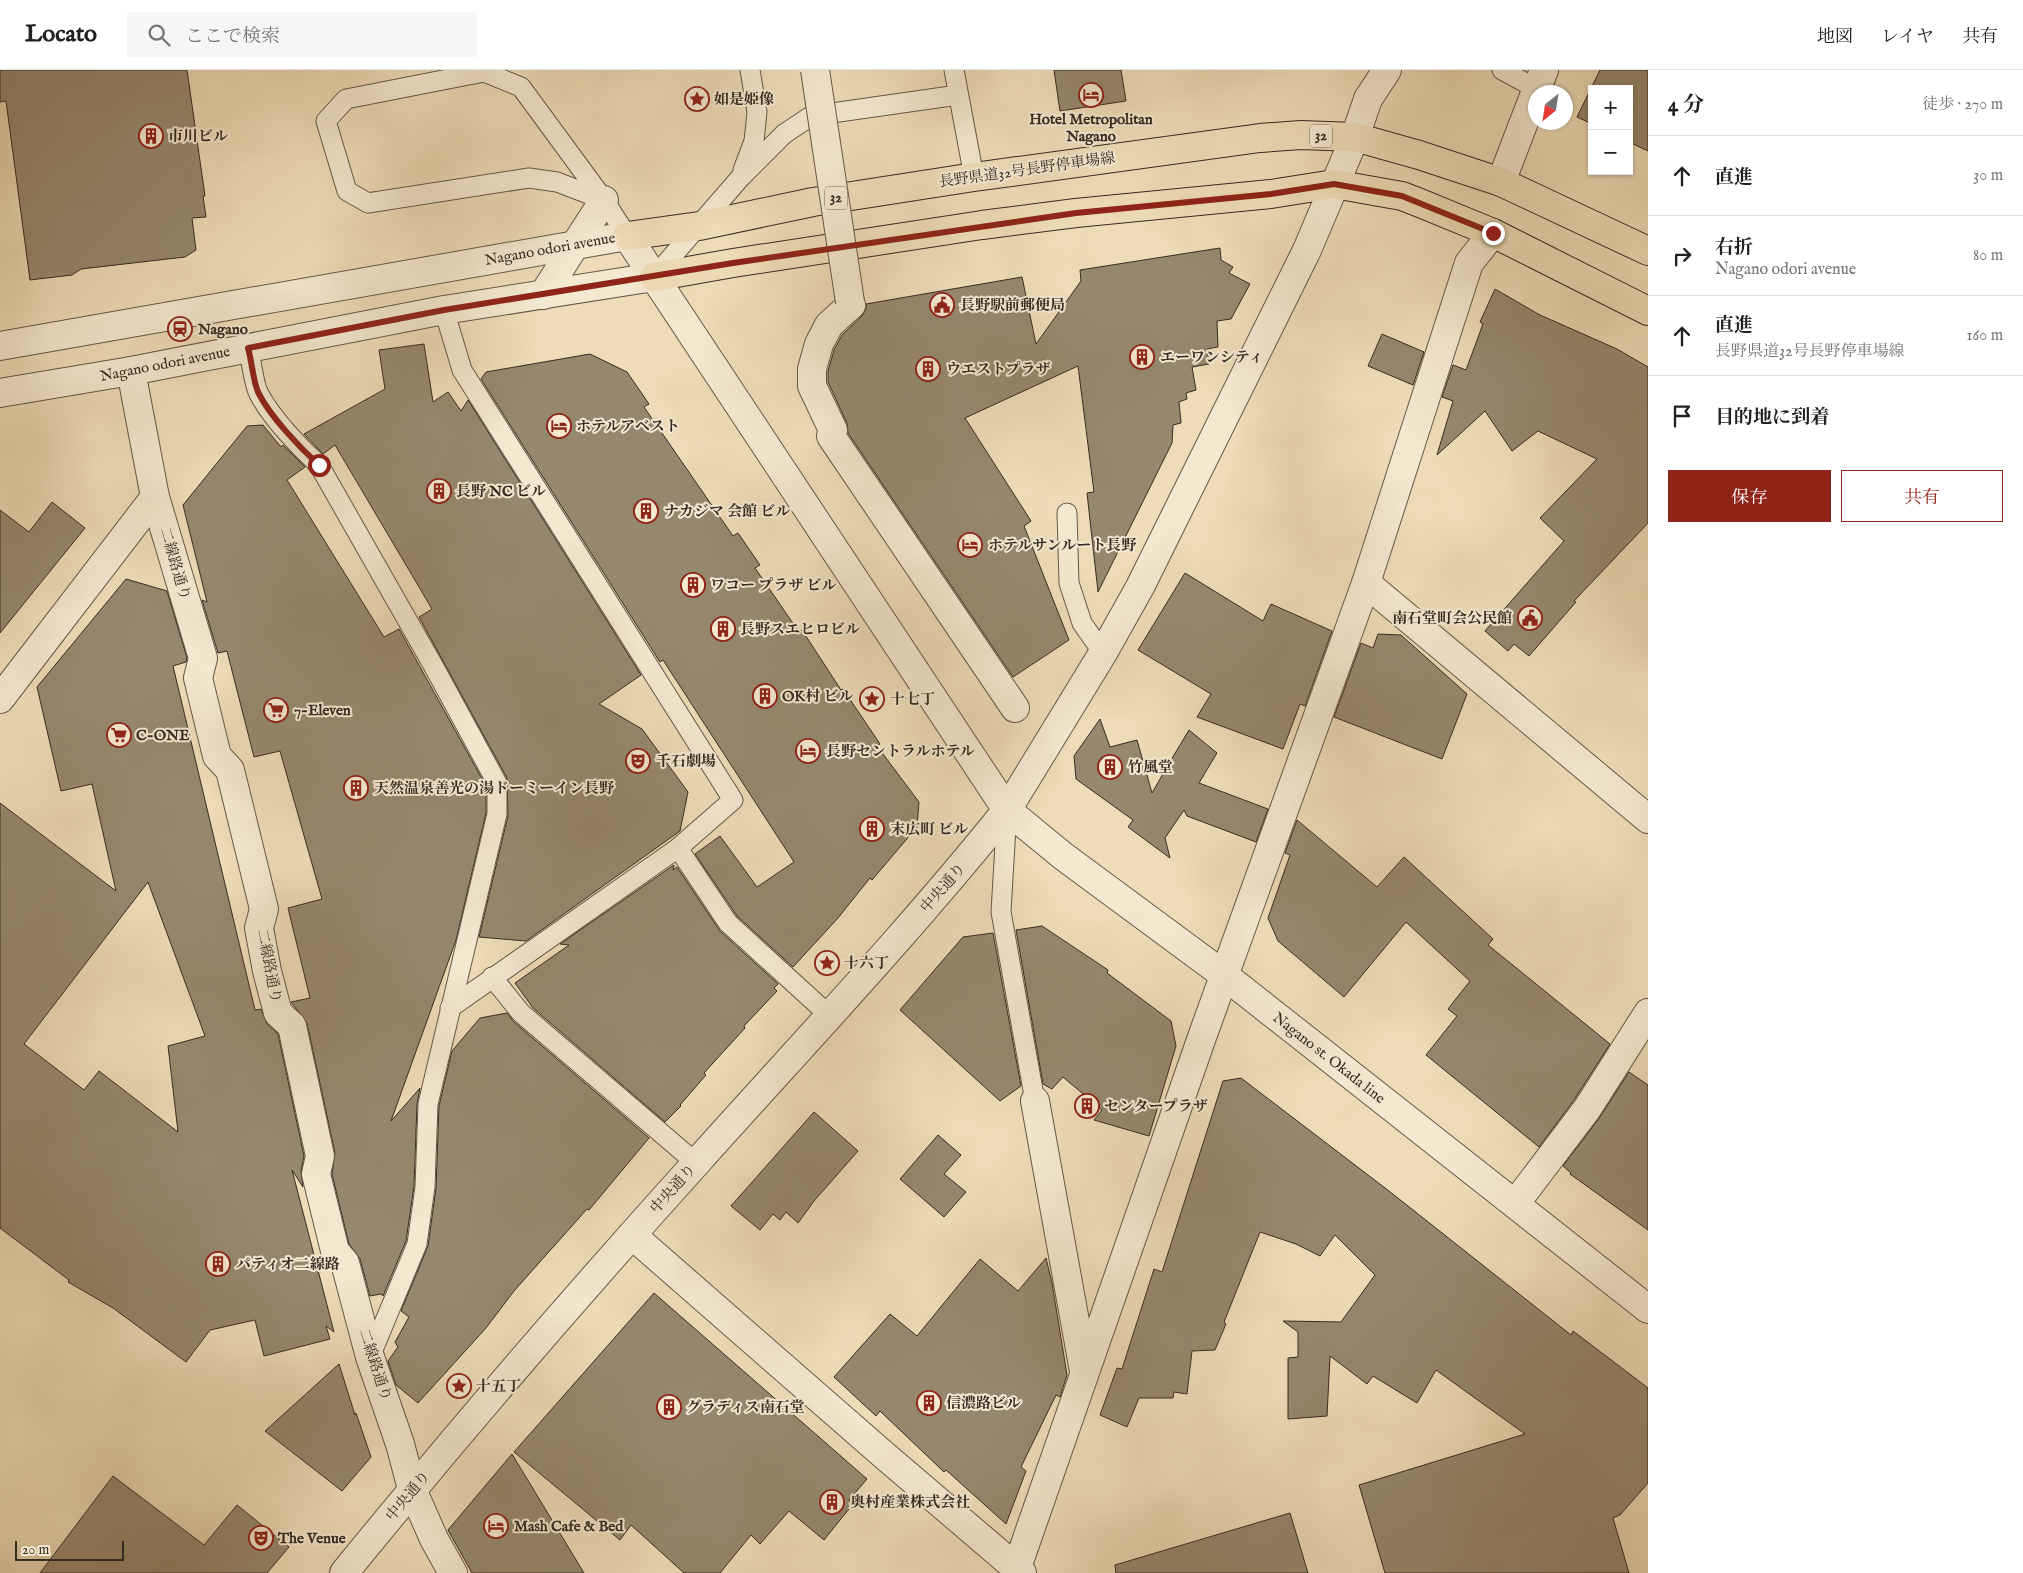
<!DOCTYPE html>
<html lang="ja">
<head>
<meta charset="utf-8">
<style>
	:root { --surface:#fff; --page:#f6f6f6; --text:#202124; --muted:#757577; --line:#e0e0e0; --accent:#8f2418 }
	body { margin:0; font-family:"IM FELL English","Noto Serif JP",serif; background:var(--page); color:var(--text) }
	.controls { position:absolute; right:15px; top:15px; display:grid; overflow:hidden; border-radius:0px; box-shadow:0 1px 4px #0004 }
	.controls button { width:45px; height:45px; display:grid; place-items:center; padding:0; border:0; border-bottom:1px solid var(--line); background:var(--surface); color:var(--text); font:25px sans-serif }
	.compass { position:absolute; left:1528px; top:15px; width:45px; height:45px; border-radius:50%; background:var(--surface); box-shadow:0 1px 4px #0004; rotate:210deg }
	.scale { position:absolute; left:15px; bottom:12px; width:109px; box-sizing:border-box; padding-left:5px; border:2px solid #362c22; border-top:0; font-size:14px; line-height:18px; white-space:nowrap; color:#362c22; -webkit-text-stroke:4px #f3e8d0; paint-order:stroke }
	.stop { position:absolute; width:15px; height:15px; margin:-11px; border:4px solid #8f2418; border-radius:50%; background:#fff }
	.stop.end { background:#8f2418; border-color:#fff; box-shadow:0 1px 5px #0008 }
	.list { margin:0; padding:0; list-style:none }
	h2 { display:flex; justify-content:space-between; align-items:center; height:65px; margin:0; padding:0 20px; font-size:21px }
	h2 small { font-size:16px; font-weight:400; color:var(--muted) }
	.list li { display:grid; grid-template-columns:32px 1fr auto; gap:15px; align-items:center; box-sizing:border-box; height:80px; padding:0 20px; border-top:1px solid var(--line) }
	.list b { display:block; font-size:19px; white-space:nowrap }
	.list p { margin:0; font-size:16px; white-space:nowrap; color:var(--muted) }
	.list em { font-size:16px; font-style:normal; color:var(--muted) }
	.actions { display:flex; gap:10px; padding:15px 20px }
	.actions a { flex:1; padding:11px 0; border:1px solid var(--accent); border-radius:0px; text-align:center; font-size:18px; color:var(--accent) }
	.actions .main { background:var(--accent); color:#fff }
	.icon { flex:none; width:28px; height:28px; fill:none; stroke:currentColor; stroke-width:2; stroke-linecap:round; stroke-linejoin:round }
	.map { position:relative; flex:none; width:1648px; height:1503px; overflow:hidden }
	header { display:flex; align-items:center; gap:30px; box-sizing:border-box; height:70px; padding:0 25px; background:var(--surface); border-bottom:1px solid var(--line) }
	header strong { font-size:24px }
	nav { display:flex; gap:28px; margin-inline-start:auto; font-size:18px }
	.search { width:350px; height:45px; background:var(--page); display:flex; align-items:center; gap:12px; box-sizing:border-box; padding:0 18px; border-radius:0px; color:var(--muted); font-size:19px }
	main { display:flex }
	aside { flex:1; background:var(--surface) }
	.map>svg:first-child { display:block }
	.building { fill:#95886f; stroke:#362c22; fill-rule:evenodd }
	.lines { fill:none; stroke-linecap:round; stroke-linejoin:round }
	.service-casing { stroke:#645847; stroke-width:21 }
	.pedestrian-casing { stroke:#645847; stroke-width:30 }
	.minor-casing { stroke:#645847; stroke-width:30 }
	.tertiary-casing { stroke:#645847; stroke-width:30 }
	.primary-casing { stroke:#362c22; stroke-width:30 }
	.service { stroke:#f3e8d0; stroke-width:19 }
	.pedestrian { stroke:#f3e8d0; stroke-width:28 }
	.minor { stroke:#f3e8d0; stroke-width:28 }
	.tertiary { stroke:#f3e8d0; stroke-width:28 }
	.primary { stroke:#eddcb7; stroke-width:28 }
	.pedestrian-bridge-casing { stroke:#645847; stroke-width:30; stroke-linecap:butt }
	.pedestrian-bridge { stroke:#f3e8d0; stroke-width:28 }
	.route { stroke:#8f2418; stroke-width:6 }
	.labels { text-anchor:middle; dominant-baseline:central; stroke-width:4; stroke-linejoin:round; paint-order:stroke }
	.shield { fill:#f3e8d0; stroke:#6f6456; stroke-width:1 }
	.shield-label { font-size:14px; font-weight:bold; fill:#362c22 }
	.poi-label { font-size:15px; font-weight:bold; fill:#362c22; stroke:#f3e8d0; text-anchor:start }
	.street-label { font-size:15px; fill:#362c22; stroke:#f3e8d0 }
</style>
</head>
<body>
<header>
<strong>Locato</strong>
<div class="search"><svg class="icon" aria-label="search" viewBox="0 0 24 24"><circle cx="10" cy="10" r="6"/><path d="M15 15l6 6"/></svg>ここで検索</div>
<nav><a>地図</a><a>レイヤ</a><a>共有</a></nav>
</header>
<main>
<div class="map">
<svg width="1648" height="1503" viewBox="0 0 1648 1503">
	<rect width="100%" height="100%" fill="#eddcb7"/>
	<filter id="stains"><feTurbulence type="fractalNoise" baseFrequency=".004" numOctaves="4"/><feColorMatrix values="0 0 0 0 .2 0 0 0 0 .09 0 0 0 0 .02 0 0 0 .5 -.17"/></filter>
	<radialGradient id="worn" r=".72"><stop offset=".6" stop-color="#630" stop-opacity="0"/><stop offset="1" stop-color="#630" stop-opacity=".3"/></radialGradient>
	<g class="building">
		<path d="M0 0H187L205 126H203L206 147 192 148 196 180 185 187 81 199 72 205 30 210 6 31 0 32Z"/>
		<path d="M1054 0H1121L1126 31 1060 41Z"/>
		<path d="M1600 0H1648V81L1629 72V19H1592V54L1577 47Z"/>
		<path d="M1220 178 1221 190 1233 197 1229 203 1250 214 1231 249 1217 251 1218 277 1207 279 1209 294 1192 297 1196 320 1186 323 1187 329 1179 332 1181 353 1173 355 1172 373 1098 522 1087 423 1094 422 1078 296 965 348 1031 451 1024 456 1069 570 1013 607 848 363 847 353 828 312V301L834 280 842 265 862 246 866 239V234L1022 207 1036 274 1081 211 1080 200Z"/>
		<path d="M1495 219 1540 245 1617 279 1648 297V453L1574 531 1576 532 1529 586 1514 574 1508 581 1485 561 1564 471 1540 448 1597 389 1538 361 1512 381 1485 341 1437 385 1453 331 1442 327 1453 295 1466 300 1483 254 1480 252Z"/>
		<path d="M1382 264 1424 282 1413 315 1368 296Z"/>
		<path d="M424 274 433 332 448 322 461 341 468 330 641 605 599 634 642 659 688 722 680 761 526 871 479 867 508 746 507 708 419 547 432 539 335 375 323 384 304 364 385 319 379 280Z"/>
		<path d="M590 284 627 302 649 334 644 337 733 466 738 463 760 495 755 498 799 562 802 560 841 620 843 619 880 674 877 676 919 732 917 757 872 810 870 808 838 848 793 897 737 846 695 784 720 766 757 817 794 792 663 590 660 592 481 309 486 302Z"/>
		<path d="M263 355 281 377 283 375 305 397 287 410 384 567 399 559 486 716V743L456 870 391 1051 420 1018 417 1034 414 1116 406 1171 383 1226 381 1224 370 1226 360 1189 349 1174 332 1104 335 1083 307 953 291 932 310 928 288 838 322 829 280 681 254 687 227 581 218 583 202 530 207 532 183 435 247 356Z"/>
		<path d="M52 432 85 458 0 563V440L29 462Z"/>
		<path d="M1185 503 1263 551 1271 534 1332 561 1305 636 1300 634 1283 679 1197 647 1211 624 1138 580Z"/>
		<path d="M126 509 167 521 187 588 186 592 173 596 255 940 261 939 267 954 278 964 304 1086 301 1101 303 1117 292 1100 334 1262 326 1256 330 1269 264 1286 255 1250 210 1260 186 1292 113 1238 68 1212 69 1210 0 1158V733L116 821 92 714 61 721 37 617ZM148 812 205 966 168 976 178 1062 99 1001 84 1020 24 974Z"/>
		<path d="M1378 564 1401 565 1467 624 1442 689 1334 647 1361 573 1373 578Z"/>
		<path d="M1100 649 1110 677 1137 670 1152 723 1164 702 1162 699 1165 700 1189 660 1217 683 1199 713 1268 739 1256 772 1187 746 1184 740 1165 768 1170 788 1128 757 1133 750 1076 709 1074 686Z"/>
		<path d="M1297 750 1377 817 1404 787 1493 869 1488 875 1610 974 1574 1030 1539 1077 1426 985 1457 946 1448 939 1470 911 1406 852 1344 927 1278 871 1268 848 1290 785 1285 783Z"/>
		<path d="M674 795 673 800 677 797 720 861 778 914 774 918 777 921 744 956 745 958 704 1003 706 1005 680 1035 681 1036 665 1052 533 938 515 913 569 875 560 874Z"/>
		<path d="M1042 856 1108 900 1107 903 1171 951 1176 976 1149 1066 1094 1050 1102 1040 1063 1007 1052 1019 1043 1014 1016 860Z"/>
		<path d="M993 863 1021 1016 1000 1031 900 940 963 867Z"/>
		<path d="M507 943 514 952 649 1068 589 1140 587 1139 514 1221 486 1258 418 1333 396 1315 388 1291 398 1277 395 1272 409 1247 401 1241 428 1176 436 1118 439 1036 452 981 480 948Z"/>
		<path d="M1629 1002 1648 1015V1160L1570 1104 1571 1103 1563 1096 1600 1047Z"/>
		<path d="M1241 1008 1389 1121 1571 1265 1573 1261 1648 1318V1413L1620 1445 1613 1448 1629 1503H1385L1359 1415 1525 1364 1436 1300 1417 1333 1373 1306 1367 1314 1330 1286 1327 1346 1288 1349V1288L1298 1287V1262L1283 1251 1341 1252 1375 1205 1335 1165 1320 1186 1296 1174 1260 1162 1224 1252 1226 1254 1215 1280 1192 1281 1187 1324 1174 1322 1173 1328H1139L1127 1357 1100 1345 1117 1298 1122 1299 1154 1199 1162 1202 1223 1011Z"/>
		<path d="M814 1042 858 1081 814 1131 798 1153 786 1142 780 1150 773 1144 760 1160 731 1136Z"/>
		<path d="M938 1065 961 1085 944 1104 966 1122 944 1147 900 1109Z"/>
		<path d="M1046 1188 1052 1213 1067 1305 1060 1327 1056 1325 1021 1397 1026 1401 1006 1454 946 1400 944 1402 880 1341 876 1346 834 1307 890 1244 917 1266 980 1189 1018 1221Z"/>
		<path d="M654 1223 867 1409 849 1430 853 1434 824 1470 789 1441 760 1474 751 1465 720 1503H684L631 1455 620 1470 514 1382Z"/>
		<path d="M339 1294 355 1345 356 1343 371 1387 342 1421 265 1361Z"/>
		<path d="M512 1384 584 1503H472L448 1460Z"/>
		<path d="M113 1406 204 1475 237 1435 289 1477 267 1503H40Z"/>
		<path d="M1290 1443 1308 1503H1116L1115 1495Z"/>
	</g>
	<g class="lines">
		<defs>
			<g id="service">
				<path d="M954 0 974 107"/>
				<path d="M1502 0 1537 19"/>
				<path d="M484 2 521 17 604 130 557 112 529 108 368 133 347 121 326 51 346 29Z"/>
				<path d="M743 100 754 71 757 42 750 0"/>
				<path d="M604 130 627 166"/>
				<path d="M654 207 740 108 784 64 811 46 958 25"/>
				<path d="M444 240 462 300 733 730 678 778 450 938"/>
				<path d="M248 278C252 291 253 313 259 324 271 347 299 377 319 395L434 597 497 713V744L428 1034 425 1117 417 1174 370 1287"/>
				<path d="M1067 443 1069 513 1082 553 1103 583"/>
				<path d="M1007 740 1001 842 1035 1031"/>
				<path d="M678 778 728 853 830 946"/>
				<path d="M492 907 521 943 696 1093"/>
			</g>
			<path id="pedestrian" d="M850 232 851 235 829 255 819 274 812 299V316L833 360 831 366 1015 638"/>
			<g id="minor">
				<path d="M1501 112 1544 0"/>
				<path d="M155 427 203 588 198 608 217 686 230 700 264 839 259 858 267 901 278 943 292 956 320 1086 316 1104 335 1181 345 1193 370 1287 400 1374 412 1419 434 1469 453 1503"/>
				<path d="M1366 513 1648 749"/>
				<path d="M0 629 155 427 131 301"/>
				<path d="M1007 740 1103 583 1140 517 1307 180 1355 67"/>
				<path d="M1035 1031 1084 1301"/>
				<path d="M1515 1134 1587 1039 1648 943"/>
				<path d="M632 1165 885 1386 1022 1503"/>
				<path d="M1015 1503 1202 967 1366 513 1469 193 1493 163"/>
			</g>
			<g id="tertiary">
				<path d="M1355 67 1368 29 1387 0"/>
				<path d="M543 225 604 130"/>
				<path d="M0 276 627 166 1007 740 1063 786 1224 905 1648 1239"/>
				<path d="M0 323 131 301 444 240 654 207"/>
				<path d="M344 1503C458 1363 577 1225 698 1091 802 975 909 862 1007 740"/>
			</g>
			<g id="primary">
				<path d="M627 166 699 156 813 132 974 107 1260 68 1301 65 1355 67 1419 85 1501 112 1648 181"/>
				<path d="M654 207 733 193 982 155 1076 143 1271 124 1334 114 1402 126 1420 133 1493 163 1648 241"/>
			</g>
		</defs>
		<use href="#service" class="service-casing"/>
		<use href="#pedestrian" class="pedestrian-casing"/>
		<use href="#minor" class="minor-casing"/>
		<use href="#tertiary" class="tertiary-casing"/>
		<use href="#primary" class="primary-casing"/>
		<use href="#service" class="service"/>
		<use href="#pedestrian" class="pedestrian"/>
		<use href="#minor" class="minor"/>
		<use href="#tertiary" class="tertiary"/>
		<use href="#primary" class="primary"/>
		<defs>
			<path id="pedestrian-bridge" d="M815 0 850 232"/>
		</defs>
		<use href="#pedestrian-bridge" class="pedestrian-bridge-casing"/>
		<use href="#pedestrian-bridge" class="pedestrian-bridge"/>
	</g>
	<g class="lines">
		<path class="route" d="M319 395C299 377 271 347 259 324 253 313 252 291 248 278L444 240 733 193 1076 143 1271 124 1334 114 1402 126 1493 163"/>
	</g>
	<defs>
		<symbol id="hotel-ring" viewBox="-11 -11 22 22"><circle r="9.5" fill="#f3e8d0" stroke="#8f2418" stroke-width="1.5"/><path d="M-6-4.5h1.5V1H6V5H4.5V3h-9V5H-6ZM-4 0a1.8 1.8 0 1 1 3.6 0ZM.5 0V-2.5h3Q6-2.5 6 0Z" fill="#8f2418"/></symbol>
		<symbol id="sight-ring" viewBox="-11 -11 22 22"><circle r="9.5" fill="#f3e8d0" stroke="#8f2418" stroke-width="1.5"/><path d="M0-6L1.8-2.2L6-1.7L2.9 1.2L3.7 5.4L0 3.3L-3.7 5.4L-2.9 1.2L-6-1.7L-1.8-2.2Z" fill="#8f2418"/></symbol>
		<symbol id="building-ring" viewBox="-11 -11 22 22"><circle r="9.5" fill="#f3e8d0" stroke="#8f2418" stroke-width="1.5"/><path d="M-4-6H4V6H1V3H-1V6H-4ZM-2.5-4.3h1.7v1.8h-1.7ZM.8-4.3h1.7v1.8H.8ZM-2.5-1h1.7V.8h-1.7ZM.8-1h1.7V.8H.8Z" fill="#8f2418"/></symbol>
		<symbol id="civic-ring" viewBox="-11 -11 22 22"><circle r="9.5" fill="#f3e8d0" stroke="#8f2418" stroke-width="1.5"/><path d="M-.6-6.5H3V-4.5H.6V-3L4-1V1h2V6H-6V1h2V-1L-.6-3ZM-1.2 2.5V6h2.4V2.5Z" fill="#8f2418"/></symbol>
		<symbol id="station-ring" viewBox="-11 -11 22 22"><circle r="9.5" fill="#f3e8d0" stroke="#8f2418" stroke-width="1.5"/><path d="M-3-6H3Q5-6 5-4V2Q5 4 3 4L4.5 6H3L1.5 4h-3L-3 6H-4.5L-3 4Q-5 4-5 2V-4Q-5-6-3-6ZM-3.5-4v3h7v-3ZM-3.5 1v1.5H-2V1ZM2 1v1.5H3.5V1Z" fill="#8f2418"/></symbol>
		<symbol id="supermarket-ring" viewBox="-11 -11 22 22"><circle r="9.5" fill="#f3e8d0" stroke="#8f2418" stroke-width="1.5"/><path d="M-6-5.5h2.5l.6 2H6L4.5 2H-2.5L-4.4-4H-6ZM-1.5 3.2a1.3 1.3 0 1 0 .1 0ZM3 3.2a1.3 1.3 0 1 0 .1 0Z" fill="#8f2418"/></symbol>
		<symbol id="theatre-ring" viewBox="-11 -11 22 22"><circle r="9.5" fill="#f3e8d0" stroke="#8f2418" stroke-width="1.5"/><path d="M-5-5.5Q0-4 5-5.5V0Q5 5 0 6Q-5 5-5 0ZM-3.3-2.5H-1v1.5H-3.3ZM1-2.5H3.3v1.5H1ZM-2.8 1Q0 5.5 2.8 1Z" fill="#8f2418"/></symbol>
	</defs>
	<g fill-rule="evenodd">
		<use href="#hotel-ring" x="1077" y="11" width="28" height="28"/>
		<use href="#sight-ring" x="683" y="15" width="28" height="28"/>
		<use href="#building-ring" x="137" y="52" width="28" height="28"/>
		<use href="#civic-ring" x="928" y="221" width="28" height="28"/>
		<use href="#station-ring" x="166" y="245" width="28" height="28"/>
		<use href="#building-ring" x="1128" y="273" width="28" height="28"/>
		<use href="#building-ring" x="914" y="285" width="28" height="28"/>
		<use href="#hotel-ring" x="545" y="342" width="28" height="28"/>
		<use href="#building-ring" x="425" y="407" width="28" height="28"/>
		<use href="#building-ring" x="632" y="427" width="28" height="28"/>
		<use href="#hotel-ring" x="956" y="461" width="28" height="28"/>
		<use href="#building-ring" x="679" y="501" width="28" height="28"/>
		<use href="#civic-ring" x="1516" y="534" width="28" height="28"/>
		<use href="#building-ring" x="709" y="545" width="28" height="28"/>
		<use href="#building-ring" x="751" y="612" width="28" height="28"/>
		<use href="#sight-ring" x="858" y="615" width="28" height="28"/>
		<use href="#supermarket-ring" x="262" y="626" width="28" height="28"/>
		<use href="#supermarket-ring" x="105" y="651" width="28" height="28"/>
		<use href="#hotel-ring" x="794" y="667" width="28" height="28"/>
		<use href="#theatre-ring" x="624" y="677" width="28" height="28"/>
		<use href="#building-ring" x="1096" y="683" width="28" height="28"/>
		<use href="#building-ring" x="342" y="704" width="28" height="28"/>
		<use href="#building-ring" x="858" y="745" width="28" height="28"/>
		<use href="#sight-ring" x="813" y="879" width="28" height="28"/>
		<use href="#building-ring" x="1073" y="1022" width="28" height="28"/>
		<use href="#building-ring" x="204" y="1180" width="28" height="28"/>
		<use href="#sight-ring" x="445" y="1302" width="28" height="28"/>
		<use href="#building-ring" x="915" y="1319" width="28" height="28"/>
		<use href="#building-ring" x="655" y="1323" width="28" height="28"/>
		<use href="#building-ring" x="818" y="1418" width="28" height="28"/>
		<use href="#hotel-ring" x="482" y="1442" width="28" height="28"/>
		<use href="#theatre-ring" x="247" y="1454" width="28" height="28"/>
	</g>
	<g class="labels">
		<g class="shield">
			<rect x="1310" y="54.5" width="22" height="23" rx="4"/>
			<rect x="825" y="116.5" width="22" height="23" rx="4"/>
		</g>
		<g class="shield-label">
			<text x="1321" y="66">32</text>
			<text x="836" y="128">32</text>
		</g>
		<g class="poi-label">
			<text x="714" y="29">如是姫像</text>
			<text x="1091" y="49" text-anchor="middle">Hotel Metropolitan<tspan x="1091" dy="17">Nagano</tspan></text>
			<text x="168" y="66">市川ビル</text>
			<text x="960" y="235">長野駅前郵便局</text>
			<text x="198" y="259">Nagano</text>
			<text x="1160" y="287">エーワンシティ</text>
			<text x="946" y="299">ウエストプラザ</text>
			<text x="576" y="356">ホテルアベスト</text>
			<text x="456" y="421">長野 NC ビル</text>
			<text x="664" y="441">ナカジマ 会館 ビル</text>
			<text x="988" y="475">ホテルサンルート長野</text>
			<text x="710" y="515">ワコー プラザ ビル</text>
			<text x="1512" y="548" text-anchor="end">南石堂町会公民館</text>
			<text x="740" y="559">長野スエヒロビル</text>
			<text x="782" y="626">OK村 ビル</text>
			<text x="890" y="629">十七丁</text>
			<text x="294" y="640">7-Eleven</text>
			<text x="136" y="665">C-ONE</text>
			<text x="826" y="681">長野セントラルホテル</text>
			<text x="656" y="691">千石劇場</text>
			<text x="1128" y="697">竹風堂</text>
			<text x="374" y="718">天然温泉善光の湯ドーミーイン長野</text>
			<text x="890" y="759">末広町 ビル</text>
			<text x="844" y="893">十六丁</text>
			<text x="1104" y="1036">センタープラザ</text>
			<text x="236" y="1194">パティオ二線路</text>
			<text x="476" y="1316">十五丁</text>
			<text x="946" y="1333">信濃路ビル</text>
			<text x="686" y="1337">グラディス南石堂</text>
			<text x="850" y="1432">奥村産業株式会社</text>
			<text x="514" y="1456">Mash Cafe &amp; Bed</text>
			<text x="278" y="1468">The Venue</text>
		</g>
		<g class="street-label">
			<text transform="translate(1027 100) rotate(-8)">長野県道32号長野停車場線</text>
			<text transform="translate(550 179) rotate(-10)">Nagano odori avenue</text>
			<text transform="translate(165 294) rotate(-11)">Nagano odori avenue</text>
			<text transform="translate(175 494) rotate(74)">二線路通り</text>
			<text transform="translate(943 818) rotate(-49)">中央通り</text>
			<text transform="translate(269 896) rotate(79)">二線路通り</text>
			<text transform="translate(1329 988) rotate(38)">Nagano st. Okada line</text>
			<text transform="translate(673 1119) rotate(-48)">中央通り</text>
			<text transform="translate(375 1295) rotate(72)">二線路通り</text>
			<text transform="translate(408 1426) rotate(-50)">中央通り</text>
		</g>
	</g>
	<rect width="100%" height="100%" filter="url(#stains)"/>
	<rect width="100%" height="100%" fill="url(#worn)"/>
</svg>
<div class="controls">
<button>+</button>
<button>−</button>
</div>
<svg class="compass" viewBox="-18 -18 36 36"><path d="M0-13l5 13h-10z" fill="#e53935"/><path d="M0 13l5-13h-10z" fill="#757577"/></svg>
<div class="scale">20 m</div>
<div class="stop" style="left:319px;top:395px"></div>
<div class="stop end" style="left:1493px;top:163px"></div>
</div>
<aside>
<h2>4 分<small>徒歩 · 270 m</small></h2>
<ul class="list">
<li><svg class="icon" aria-label="ahead" viewBox="0 0 24 24"><path d="M12 20V5M6 11l6-6 6 6"/></svg><div><b>直進</b></div><em>30 m</em></li>
<li><svg class="icon" aria-label="right" viewBox="0 0 24 24"><path d="M7 20v-9h11M14 6l5 5-5 5"/></svg><div><b>右折</b><p>Nagano odori avenue</p></div><em>80 m</em></li>
<li><svg class="icon" aria-label="ahead" viewBox="0 0 24 24"><path d="M12 20V5M6 11l6-6 6 6"/></svg><div><b>直進</b><p>長野県道32号長野停車場線</p></div><em>160 m</em></li>
<li><svg class="icon" aria-label="arrive" viewBox="0 0 24 24"><path d="M6 21V4h12l-3 4 3 4H6"/></svg><div><b>目的地に到着</b></div></li>
</ul>
<div class="actions"><a class="main">保存</a><a>共有</a></div>
</aside>
</main>
</body>
</html>
